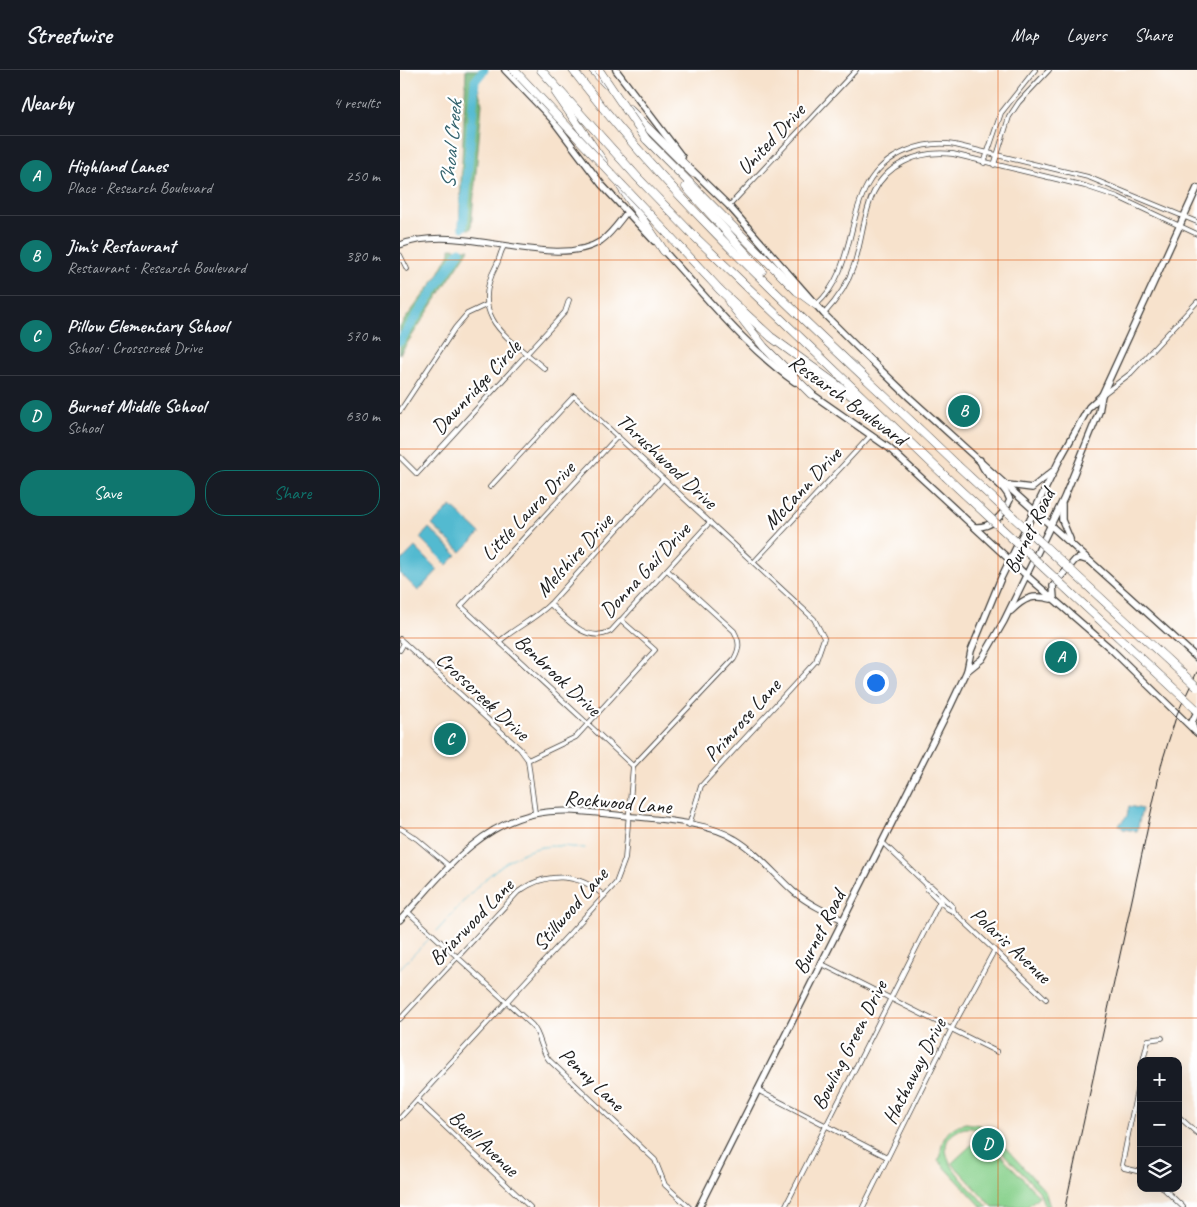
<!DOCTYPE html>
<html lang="en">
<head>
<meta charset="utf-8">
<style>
	:root { --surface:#171b24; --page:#242831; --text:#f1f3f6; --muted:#9ea1a6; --line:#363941; --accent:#0f766e }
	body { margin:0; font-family:Caveat,sans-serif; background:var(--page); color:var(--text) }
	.controls { position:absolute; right:15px; bottom:15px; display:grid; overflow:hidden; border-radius:10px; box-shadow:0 5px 20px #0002 }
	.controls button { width:45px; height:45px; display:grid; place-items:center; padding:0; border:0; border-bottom:1px solid var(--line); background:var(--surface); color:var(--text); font:25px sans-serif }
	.you { position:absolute; left:475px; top:612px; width:18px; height:18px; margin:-12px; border:4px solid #fff; border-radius:50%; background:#1a73e8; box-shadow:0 0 0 8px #1a73e833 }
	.badge { display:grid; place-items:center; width:32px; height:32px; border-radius:50%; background:var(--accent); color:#fff; font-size:16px; font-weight:700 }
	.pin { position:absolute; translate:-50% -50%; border:2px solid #fff; box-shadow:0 1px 5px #0006 }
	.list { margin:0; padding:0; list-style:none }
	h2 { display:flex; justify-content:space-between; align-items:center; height:65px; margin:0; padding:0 20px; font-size:21px }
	h2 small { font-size:16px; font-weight:400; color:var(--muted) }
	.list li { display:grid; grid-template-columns:32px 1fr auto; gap:15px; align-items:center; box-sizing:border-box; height:80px; padding:0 20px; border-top:1px solid var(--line) }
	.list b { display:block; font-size:19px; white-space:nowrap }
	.list p { margin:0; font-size:16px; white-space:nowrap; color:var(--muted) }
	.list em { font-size:16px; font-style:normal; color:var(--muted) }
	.actions { display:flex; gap:10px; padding:15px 20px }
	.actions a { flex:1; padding:11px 0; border:1px solid var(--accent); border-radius:20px; text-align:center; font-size:18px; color:var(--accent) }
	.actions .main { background:var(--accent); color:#fff }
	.icon { flex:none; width:28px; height:28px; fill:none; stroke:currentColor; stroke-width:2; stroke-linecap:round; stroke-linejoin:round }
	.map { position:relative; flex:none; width:797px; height:1137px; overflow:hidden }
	header { display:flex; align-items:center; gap:30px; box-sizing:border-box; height:70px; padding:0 25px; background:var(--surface); border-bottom:1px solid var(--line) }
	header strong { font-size:24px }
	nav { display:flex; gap:28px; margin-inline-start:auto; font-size:18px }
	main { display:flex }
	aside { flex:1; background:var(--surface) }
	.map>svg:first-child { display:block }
	.green { fill:#89d18d; stroke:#527654 }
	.forest { fill:#6eb378; stroke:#45684a }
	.water { fill:#52bad0; stroke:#376b76 }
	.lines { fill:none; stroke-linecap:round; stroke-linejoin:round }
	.stream { stroke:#52bad0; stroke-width:1 }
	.river { stroke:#52bad0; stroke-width:9 }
	.minor-casing { stroke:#3d3a36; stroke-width:5.5 }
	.tertiary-casing { stroke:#3d3a36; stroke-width:7 }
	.secondary-casing { stroke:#3d3a36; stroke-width:8 }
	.motorway-casing { stroke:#3d3a36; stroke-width:9 }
	.minor { stroke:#fff; stroke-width:4 }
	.tertiary { stroke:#fff; stroke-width:5 }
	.secondary { stroke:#fff; stroke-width:5.5 }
	.motorway { stroke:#fff; stroke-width:8 }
	.rail { stroke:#1c1c1c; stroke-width:1 }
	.motorway-bridge-casing { stroke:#3d3a36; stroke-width:9; stroke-linecap:butt }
	.motorway-bridge { stroke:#fff; stroke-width:8 }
	.grid { fill:none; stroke:#de560d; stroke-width:1; stroke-opacity:0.55 }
	.labels { text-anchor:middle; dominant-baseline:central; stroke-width:4.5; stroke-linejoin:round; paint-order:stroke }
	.street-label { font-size:21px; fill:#1c1c1c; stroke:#fff }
	.water-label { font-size:22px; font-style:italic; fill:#34636d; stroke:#fff }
</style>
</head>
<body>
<header>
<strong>Streetwise</strong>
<nav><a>Map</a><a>Layers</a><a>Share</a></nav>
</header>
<main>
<aside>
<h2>Nearby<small>4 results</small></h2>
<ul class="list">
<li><span class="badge">A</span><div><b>Highland Lanes</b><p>Place · Research Boulevard</p></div><em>250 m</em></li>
<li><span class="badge">B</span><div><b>Jim's Restaurant</b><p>Restaurant · Research Boulevard</p></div><em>380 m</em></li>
<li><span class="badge">C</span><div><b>Pillow Elementary School</b><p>School · Crosscreek Drive</p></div><em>570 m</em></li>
<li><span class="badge">D</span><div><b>Burnet Middle School</b><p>School</p></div><em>630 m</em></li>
</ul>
<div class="actions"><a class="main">Save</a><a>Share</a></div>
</aside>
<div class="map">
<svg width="797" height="1137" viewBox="0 0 797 1137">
	<rect width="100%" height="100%" fill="#fff"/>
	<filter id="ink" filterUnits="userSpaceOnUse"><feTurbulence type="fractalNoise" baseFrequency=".02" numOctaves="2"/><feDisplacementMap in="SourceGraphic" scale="10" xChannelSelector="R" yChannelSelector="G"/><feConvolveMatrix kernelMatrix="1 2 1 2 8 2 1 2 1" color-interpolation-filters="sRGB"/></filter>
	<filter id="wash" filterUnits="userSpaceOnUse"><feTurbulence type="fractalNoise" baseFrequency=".0096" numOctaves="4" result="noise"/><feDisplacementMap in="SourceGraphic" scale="20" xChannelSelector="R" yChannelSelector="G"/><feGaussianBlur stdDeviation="1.12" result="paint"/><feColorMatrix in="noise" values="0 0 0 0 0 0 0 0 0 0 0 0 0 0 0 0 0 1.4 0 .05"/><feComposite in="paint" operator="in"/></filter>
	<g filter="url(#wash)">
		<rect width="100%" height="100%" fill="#f7e2cc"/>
		<g class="green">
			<path d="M566 1053 580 1055 591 1062 645 1121 650 1137H645L639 1121 584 1063C577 1058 567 1056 559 1060 522 1079 574 1121 588 1137H582L538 1090 541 1086C540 1069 549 1056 566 1053Z"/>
			<path d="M582 1065 639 1126 627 1137H593L552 1093Z"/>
		</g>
		<g class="forest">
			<path d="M66 0H87L77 12 82 34 71 159 59 158Z"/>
			<path d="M50 178 69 179 0 284V256L37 207 50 183Z"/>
		</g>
		<g class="water">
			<path d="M51 436 80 463 61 482 32 455Z"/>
			<path d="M29 458 57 485 47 495 20 468Z"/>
			<path d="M15 477 38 500 18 521 0 503V492Z"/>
			<path d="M729 736 742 739 737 761 723 759 719 755 727 746Z"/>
		</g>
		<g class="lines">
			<g class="stream">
				<path d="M37 861C67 828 103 779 151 776 162 775 174 778 185 778"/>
				<path d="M0 898 30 868"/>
			</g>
			<g class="river">
				<path d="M63 157 75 11 84 0"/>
				<path d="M0 271 60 181"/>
			</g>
		</g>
	</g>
	<g filter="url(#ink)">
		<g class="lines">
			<defs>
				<g id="minor">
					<path d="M584 93 601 43 635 0"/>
					<path d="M594 95 609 47 619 32 649 0"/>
					<path d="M329 136 456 0"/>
					<path d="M105 175C100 181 100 189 96 196 68 248 109 268 145 299"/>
					<path d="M0 185 7 199"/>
					<path d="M416 235C466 191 437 109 506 81 521 75 538 72 555 75L688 107 797 152"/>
					<path d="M424 244C437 230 448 214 454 195 467 157 462 112 504 92 519 84 536 82 553 84L685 116 718 127 797 164"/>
					<path d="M702 325 731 303 797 232"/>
					<path d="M0 341 55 258 67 244 86 235"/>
					<path d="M218 366 61 536 233 696"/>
					<path d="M0 387 17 404 165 242 169 230"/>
					<path d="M90 417 174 326 414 549 424 568 416 591 301 716 289 755"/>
					<path d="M354 492 471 365"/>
					<path d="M150 534C167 550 187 574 211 561L310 452"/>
					<path d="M0 569 120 679 128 690 135 743"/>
					<path d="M100 571C116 557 135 549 150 534L263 409"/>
					<path d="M0 580 4 573"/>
					<path d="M128 690 176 667 255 580 221 550"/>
					<path d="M0 758 17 769 49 796"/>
					<path d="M482 772 526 814 531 816 553 837 554 842"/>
					<path d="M526 814 527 819 548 839 554 842 646 929"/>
					<path d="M8 842 132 955C141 965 140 979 149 990L255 1090 265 1115 289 1137"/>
					<path d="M422 894 597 982"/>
					<path d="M0 949 118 822C145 802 179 802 204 826"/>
					<path d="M743 991 748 970 762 968"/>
					<path d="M741 1000 722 1095 724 1098 741 1102"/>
					<path d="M357 1020 487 1087"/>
					<path d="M17 1030 130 1137"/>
					<path d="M778 1046 797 1063"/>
					<path d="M0 1048 216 813 225 789 233 696 334 589C340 578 340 572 334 561L267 500"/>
					<path d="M763 1118 783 1137"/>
					<path d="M385 1137 542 827"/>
					<path d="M463 1137 551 960 594 881"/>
				</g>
				<g id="tertiary">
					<path d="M0 175C62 151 153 202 201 171 211 164 219 152 227 142"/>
					<path d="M0 850C39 809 75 756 134 744 167 737 203 744 236 747 265 750 310 753 335 769 357 782 375 805 394 822 409 834 426 842 443 850"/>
				</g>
				<g id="secondary">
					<path d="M105 0 152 49 202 115 254 171"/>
					<path d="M216 0 282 87"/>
					<path d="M292 100 329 136 424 244 457 277 510 328 797 588"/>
					<path d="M262 179C305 225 344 276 395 312"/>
					<path d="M409 322 489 378 626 505 711 579 797 663"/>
					<path d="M608 415 632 418 653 401"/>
					<path d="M662 435V450L670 469"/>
					<path d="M575 457C591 458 603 446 610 430 605 413 584 408 580 390"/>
					<path d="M654 528 653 516 675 490 680 488 689 491"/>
					<path d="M611 541C624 528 633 524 651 529"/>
					<path d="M567 601 582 589 604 551 664 428 699 342 702 325 797 118"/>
					<path d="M794 660 792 652 797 642"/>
					<path d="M299 1137 550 637 567 601 571 581 601 508 661 387 689 337 702 325"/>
				</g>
				<g id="motorway">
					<path d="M141 0 239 109 294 166 545 406"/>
					<path d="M173 0C284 146 425 268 557 395"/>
					<path d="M193 0 206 14"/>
					<path d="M156 23 203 91"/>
					<path d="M229 39 293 103"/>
					<path d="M246 69 397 221 416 235"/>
					<path d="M221 117 264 181"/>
					<path d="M286 117 362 201"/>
					<path d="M267 163 320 220 371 267 474 342"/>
					<path d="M329 232 364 277 411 324"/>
				</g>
			</defs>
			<use href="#minor" class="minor-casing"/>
			<use href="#tertiary" class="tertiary-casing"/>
			<use href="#secondary" class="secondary-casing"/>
			<use href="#motorway" class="motorway-casing"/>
			<use href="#minor" class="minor"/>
			<use href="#tertiary" class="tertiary"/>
			<use href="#secondary" class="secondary"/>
			<use href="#motorway" class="motorway"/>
			<path class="rail" d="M665 1137 762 692 777 644 797 602"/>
			<defs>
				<g id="motorway-bridge">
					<path d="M114 0 267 163"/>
					<path d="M199 0 246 69"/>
					<path d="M557 395 797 617"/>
					<path d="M545 406 797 640"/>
				</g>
			</defs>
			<use href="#motorway-bridge" class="motorway-bridge-casing"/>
			<use href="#motorway-bridge" class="motorway-bridge"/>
		</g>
	</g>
	<path class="grid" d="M199 0V1137M398 0V1137M598 0V1137M0 190H797M0 379H797M0 568H797M0 758H797M0 948H797"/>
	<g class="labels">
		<g class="street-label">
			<text transform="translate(371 69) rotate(-47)">United Drive</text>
			<text transform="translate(76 317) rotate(-47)">Dawnridge Circle</text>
			<text transform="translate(448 330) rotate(36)">Research Boulevard</text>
			<text transform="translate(267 391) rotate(43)">Thrushwood Drive</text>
			<text transform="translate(402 418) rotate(-47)">McCann Drive</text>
			<text transform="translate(128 441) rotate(-47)">Little Laura Drive</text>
			<text transform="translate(629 461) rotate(-64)">Burnet Road</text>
			<text transform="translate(174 485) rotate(-48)">Melshire Drive</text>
			<text transform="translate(245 500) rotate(-47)">Donna Gail Drive</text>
			<text transform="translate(158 605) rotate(43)">Benbrook Drive</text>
			<text transform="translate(83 626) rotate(43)">Crosscreek Drive</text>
			<text transform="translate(342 650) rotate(-48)">Primrose Lane</text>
			<text transform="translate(218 732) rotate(5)">Rockwood Lane</text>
			<text transform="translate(170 839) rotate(-49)">Stillwood Lane</text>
			<text transform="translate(71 852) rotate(-46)">Briarwood Lane</text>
			<text transform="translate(419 862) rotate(-63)">Burnet Road</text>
			<text transform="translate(611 875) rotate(43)">Polaris Avenue</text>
			<text transform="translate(449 975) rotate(-63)">Bowling Green Drive</text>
			<text transform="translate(514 1001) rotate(-63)">Hathaway Drive</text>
			<text transform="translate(192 1009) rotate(44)">Penny Lane</text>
			<text transform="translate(84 1073) rotate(43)">Buell Avenue</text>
		</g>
		<g class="water-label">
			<text transform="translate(51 75) rotate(-85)">Shoal Creek</text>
		</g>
	</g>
</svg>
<div class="controls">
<button>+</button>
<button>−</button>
<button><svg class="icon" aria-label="layers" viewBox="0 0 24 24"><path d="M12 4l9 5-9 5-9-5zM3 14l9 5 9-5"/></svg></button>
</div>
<div class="you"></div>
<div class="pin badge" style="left:661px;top:587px">A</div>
<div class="pin badge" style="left:564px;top:341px">B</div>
<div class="pin badge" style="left:50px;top:669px">C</div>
<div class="pin badge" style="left:588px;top:1074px">D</div>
</div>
</main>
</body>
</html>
